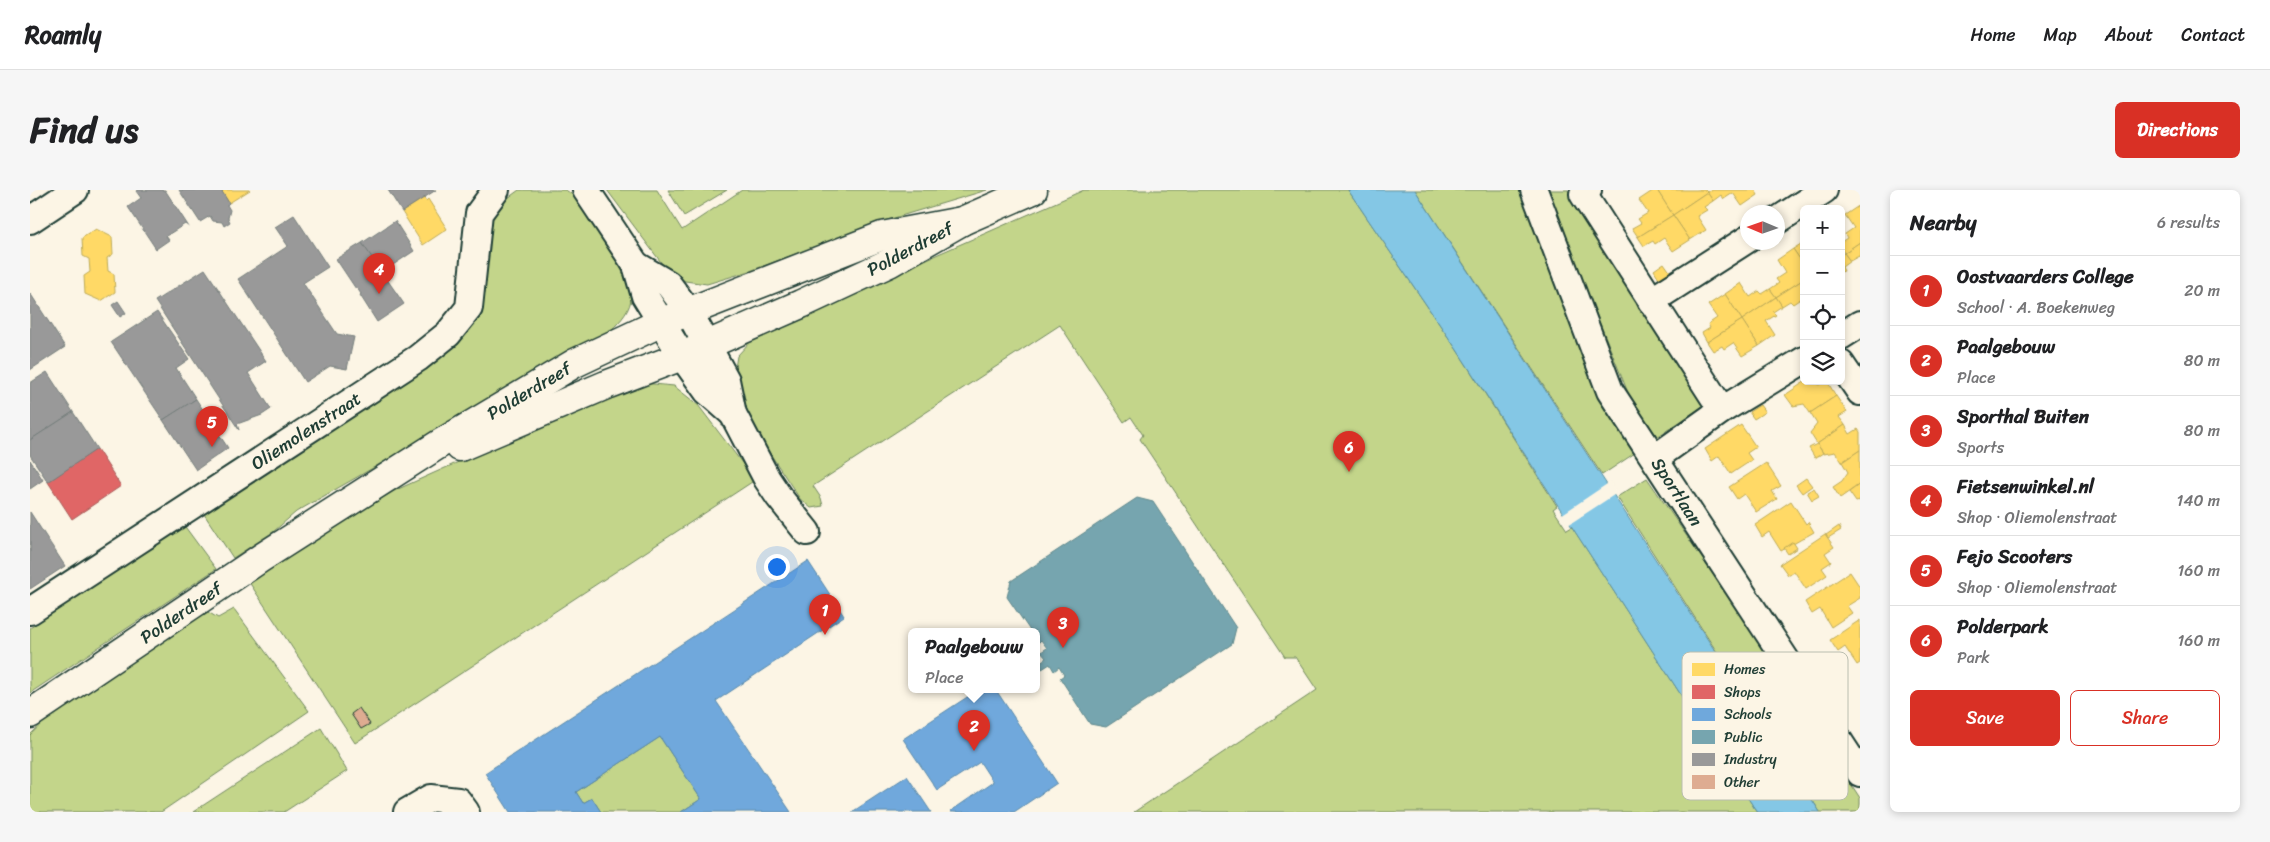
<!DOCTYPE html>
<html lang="en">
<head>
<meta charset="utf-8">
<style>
	:root { --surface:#fff; --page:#f6f6f6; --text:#202124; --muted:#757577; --line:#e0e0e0; --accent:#d93025 }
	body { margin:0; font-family:Sriracha,sans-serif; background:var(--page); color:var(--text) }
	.controls { position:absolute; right:15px; top:15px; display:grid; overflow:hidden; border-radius:8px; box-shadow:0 2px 8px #0003 }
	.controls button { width:45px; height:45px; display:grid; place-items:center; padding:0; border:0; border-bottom:1px solid var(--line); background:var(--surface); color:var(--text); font:25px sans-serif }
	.compass { position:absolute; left:1710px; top:15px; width:45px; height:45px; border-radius:50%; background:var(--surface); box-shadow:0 2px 8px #0003; rotate:272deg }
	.you { position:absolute; left:746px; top:376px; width:18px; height:18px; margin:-12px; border:4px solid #fff; border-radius:50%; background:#1a73e8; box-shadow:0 0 0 8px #1a73e833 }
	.badge { display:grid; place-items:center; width:32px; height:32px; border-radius:50%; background:var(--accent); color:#fff; font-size:16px; font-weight:700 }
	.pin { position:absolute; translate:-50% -41px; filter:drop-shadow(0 1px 2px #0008) }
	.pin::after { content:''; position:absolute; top:26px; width:18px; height:15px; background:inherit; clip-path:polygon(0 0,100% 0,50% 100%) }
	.popup { position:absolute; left:878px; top:438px; width:132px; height:65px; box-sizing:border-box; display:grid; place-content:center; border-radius:8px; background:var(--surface); filter:drop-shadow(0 1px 4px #0005); font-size:16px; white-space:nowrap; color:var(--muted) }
	.popup b { font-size:19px; color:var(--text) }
	.popup::after { content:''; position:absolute; left:50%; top:100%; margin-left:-10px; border:10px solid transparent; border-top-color:var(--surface) }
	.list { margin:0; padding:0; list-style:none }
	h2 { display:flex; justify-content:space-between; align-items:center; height:65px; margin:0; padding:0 20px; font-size:21px }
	h2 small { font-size:16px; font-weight:400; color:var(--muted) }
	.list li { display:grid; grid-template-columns:32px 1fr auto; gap:15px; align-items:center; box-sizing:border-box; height:70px; padding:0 20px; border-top:1px solid var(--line) }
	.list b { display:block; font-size:19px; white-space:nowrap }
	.list p { margin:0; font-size:16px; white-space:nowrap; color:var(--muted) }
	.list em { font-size:16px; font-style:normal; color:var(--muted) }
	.actions { display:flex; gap:10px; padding:15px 20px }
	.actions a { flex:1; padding:11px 0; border:1px solid var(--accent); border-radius:8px; text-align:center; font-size:18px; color:var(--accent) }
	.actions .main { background:var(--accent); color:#fff }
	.icon { flex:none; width:28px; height:28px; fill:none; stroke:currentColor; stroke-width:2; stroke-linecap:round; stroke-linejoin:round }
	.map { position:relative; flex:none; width:1830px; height:622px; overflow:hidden; border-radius:8px }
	header { display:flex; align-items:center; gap:30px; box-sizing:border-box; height:70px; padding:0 25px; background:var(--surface); border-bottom:1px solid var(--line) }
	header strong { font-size:24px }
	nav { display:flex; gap:28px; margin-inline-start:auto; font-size:18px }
	.intro { display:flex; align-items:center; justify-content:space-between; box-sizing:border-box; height:120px; padding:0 30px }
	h1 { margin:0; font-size:35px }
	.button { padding:12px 22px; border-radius:8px; background:var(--accent); color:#fff; font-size:18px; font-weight:700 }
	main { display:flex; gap:30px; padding:0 30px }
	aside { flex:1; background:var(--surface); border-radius:8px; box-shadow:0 2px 8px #0003 }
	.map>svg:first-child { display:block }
	.green { fill:#c3d58a; stroke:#71895f }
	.water { fill:#84c7e5; stroke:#5c909e }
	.pier { fill:#fcf5e5 }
	.homes { fill:#ffd966; stroke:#bcaa57 }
	.shops { fill:#e06666; stroke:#a65a57 }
	.schools { fill:#6fa8dc; stroke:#5788aa }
	.public { fill:#76a5af; stroke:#5c868a }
	.industry { fill:#999; stroke:#747d7b }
	.building { fill:#deac91; stroke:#1f3d34 }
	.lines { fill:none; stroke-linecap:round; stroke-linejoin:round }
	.street-casing { stroke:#1f3d34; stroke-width:30 }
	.secondary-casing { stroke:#1f3d34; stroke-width:31 }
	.street { stroke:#fcf5e5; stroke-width:26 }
	.secondary { stroke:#fcf5e5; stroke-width:28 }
	.labels { text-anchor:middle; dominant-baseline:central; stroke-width:5; stroke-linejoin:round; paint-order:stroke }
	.street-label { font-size:18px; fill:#1f3d34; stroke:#fcf5e5 }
	.key { fill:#fcf5e5; stroke:#babeb0; stroke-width:1 }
	.key-label { font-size:14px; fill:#1f3d34 }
</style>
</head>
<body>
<header>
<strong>Roamly</strong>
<nav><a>Home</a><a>Map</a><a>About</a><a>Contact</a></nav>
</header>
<div class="intro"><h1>Find us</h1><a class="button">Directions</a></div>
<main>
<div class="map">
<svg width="1830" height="622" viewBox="0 0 1830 622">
	<rect width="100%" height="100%" fill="#fcf5e5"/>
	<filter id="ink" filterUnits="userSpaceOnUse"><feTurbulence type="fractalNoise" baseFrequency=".02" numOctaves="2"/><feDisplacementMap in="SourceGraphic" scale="10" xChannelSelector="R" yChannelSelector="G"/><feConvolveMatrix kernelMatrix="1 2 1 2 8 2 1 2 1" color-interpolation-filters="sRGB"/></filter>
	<g filter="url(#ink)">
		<g class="green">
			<path d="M489 0C499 0 526 0 535 0 552 5 604 92 601 110 598 125 587 134 577 144L266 322 243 342 203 368 172 321 426 156 437 144 446 125 460 27 467 16Z"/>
			<path d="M577 0H627L652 40 712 0H957L854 31 720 81 677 94 655 91 639 83Z"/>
			<path d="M638 0H697L654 26Z"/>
			<path d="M1054 0H1318L1427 160 1527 316 1523 319 1537 340 1542 337 1727 622H1104L1287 500 1265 467H1255L1110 249 1113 245 1101 227 1094 232 1030 135 783 296 791 308 793 316 781 318 770 309 714 224 704 184 707 166 720 152 740 138Z"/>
			<path d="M1385 0H1490L1564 189 1605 263 1572 285Z"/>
			<path d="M1516 0H1538L1678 213 1627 247 1599 205Z"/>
			<path d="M613 193 644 196 668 215 725 290 325 553 219 392 310 333 366 300 518 232Z"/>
			<path d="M1617 288 1719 437 1830 608V622H1790L1587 307Z"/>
			<path d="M153 334 186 379 0 503V438Z"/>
			<path d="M204 419 279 521 131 622H0V545L27 519 176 421 188 428Z"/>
			<path d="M291 538 317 581 254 622H163Z"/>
			<path d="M630 547 671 609 651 622H571L562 608 553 613 546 602Z"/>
		</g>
		<path class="water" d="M1318 0H1385L1790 622H1727L1427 160Z"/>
		<path class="pier" d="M1580 292 1587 303 1538 335 1531 325Z"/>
		<g class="homes">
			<path d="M191 0H220L199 13Z"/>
			<path d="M1624 0H1627L1643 25 1608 47 1602 38 1611 33 1608 29 1618 23 1609 10Z"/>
			<path d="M1627 0H1675L1677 2 1643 25Z"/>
			<path d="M1680 0H1725L1728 5 1712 16 1703 3 1694 9 1691 5 1683 11 1677 2Z"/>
			<path d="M1677 2 1683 11 1674 17 1677 20 1667 26 1676 40 1660 50 1643 25Z"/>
			<path d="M394 8 396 11 398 9 417 39 393 55 372 22Z"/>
			<path d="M1830 15V52L1814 63 1811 58V52L1817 48 1815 44 1824 38 1815 25Z"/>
			<path d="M1643 25 1660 50 1643 61 1634 48 1625 54 1623 51 1614 56 1608 47Z"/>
			<path d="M66 39 82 47 83 64 77 68 78 81 84 84 85 102 71 111 55 104 54 86 60 82 59 69 53 66 52 48Z"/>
			<path d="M1774 52V75L1763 59Z"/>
			<path d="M1830 52V67L1829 66 1820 71 1814 63Z"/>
			<path d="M1763 59 1774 75V89L1746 107 1740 99 1749 93 1746 89 1755 83 1747 70Z"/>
			<path d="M1814 63 1820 71 1812 77 1814 81 1811 82V65Z"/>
			<path d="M1634 73 1641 83 1630 90 1624 80Z"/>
			<path d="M1774 89V111L1772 108 1763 114 1760 111 1752 116 1746 107Z"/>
			<path d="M1711 93 1720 107 1729 101 1732 104 1740 99 1746 107 1712 130 1695 104Z"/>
			<path d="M1695 104 1712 130 1677 152 1672 143 1680 138 1678 134 1687 128 1678 115Z"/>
			<path d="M1746 107 1752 116 1743 122 1746 125 1736 131 1745 145 1729 156 1712 130Z"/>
			<path d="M1712 130 1729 156 1712 166 1703 153 1694 159 1692 156 1683 161 1677 152Z"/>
			<path d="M1776 191H1786L1789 195 1797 191 1806 206 1780 223 1774 214 1763 216 1755 205Z"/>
			<path d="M1806 206 1817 222 1809 227 1815 235 1787 254 1780 243 1787 234 1780 223Z"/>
			<path d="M1730 215 1735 222 1724 229 1719 222Z"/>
			<path d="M1711 235 1726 257 1717 263 1722 270 1701 284 1689 266 1682 271 1675 259Z"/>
			<path d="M1815 235 1820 244 1828 239 1830 242V260L1812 272 1805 262 1794 264 1787 254Z"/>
			<path d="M1787 254 1793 263 1785 268 1779 258Z"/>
			<path d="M1830 260V294L1810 308 1803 297 1812 291 1818 282 1812 272Z"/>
			<path d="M1736 273 1751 296 1742 301 1747 309 1726 322 1714 304 1707 309 1699 297Z"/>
			<path d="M1776 288 1782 296 1772 303 1766 295Z"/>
			<path d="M1830 294V311L1826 312 1819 302Z"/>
			<path d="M1784 298 1789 306 1782 310 1777 302Z"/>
			<path d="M1761 311 1776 334 1778 332 1784 342 1751 361 1739 342 1732 347 1725 335Z"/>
			<path d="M1809 336 1811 340 1798 348 1796 345Z"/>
			<path d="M1795 344 1804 357 1795 363 1801 372 1792 378 1797 385 1776 399 1764 381 1758 385 1750 374Z"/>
			<path d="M1763 352 1767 358 1758 364 1754 358Z"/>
			<path d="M1820 382 1830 397V408L1817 416 1822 423 1801 437 1790 419 1782 424 1775 412Z"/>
			<path d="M1830 430V473L1827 475 1815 457 1808 462 1800 450Z"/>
		</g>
		<path class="shops" d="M67 259 91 296 42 329 18 292Z"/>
		<g class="schools">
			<path d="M778 371 814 426 686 511 761 622H651L671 609 630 547 546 602 553 613 562 608 571 622H480L455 583Z"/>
			<path d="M948 500H966L1027 593 984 622H921V621L963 592 950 572 907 600 873 549Z"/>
			<path d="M877 586 901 622H822Z"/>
		</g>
		<path class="public" d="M1107 308 1123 312 1206 438 1202 454 1076 537 1060 534 1030 488 1034 485 1029 477 1024 481 1020 474 1012 479 1009 473 1016 468 1011 462 1017 458 1011 450 1008 453 1006 442H1001L977 407 981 391Z"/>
		<g class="industry">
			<path d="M108 0H135L159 37 155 34 136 46 139 50 126 59 98 17 111 8 106 1Z"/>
			<path d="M149 0H191L199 13 197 15 200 20 198 28 200 32 194 36 192 32 183 31 180 26 170 32Z"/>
			<path d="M358 0H406L372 22Z"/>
			<path d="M264 25 298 77 273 93 307 144 324 147 317 179 300 176 275 192 208 89 258 56 245 37Z"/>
			<path d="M365 31 384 61 351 83 332 53Z"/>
			<path d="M332 53 374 114 347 132 330 105 331 104 327 98 326 99 306 69Z"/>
			<path d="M175 79 236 171 218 183 241 219 232 225 207 234 209 240 125 111Z"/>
			<path d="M0 103 35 157 0 180Z"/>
			<path d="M88 111 96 123 90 127 82 115Z"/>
			<path d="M127 122 159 169 146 178 166 209 133 230 81 152Z"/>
			<path d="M17 182 43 222 0 250V193Z"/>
			<path d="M166 209 198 258 166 280 133 230Z"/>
			<path d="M43 222 67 259 18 292 0 265V250Z"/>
			<path d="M0 270 13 290 0 299Z"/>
			<path d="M0 322 35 376 0 399Z"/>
		</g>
		<path class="building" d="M329 518 340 534 331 539 321 524Z"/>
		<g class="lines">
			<defs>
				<g id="street">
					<path d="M556 0 606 75 615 106 652 166 677 201 703 224"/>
					<path d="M1504 0 1580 201 1830 583"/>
					<path d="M1558 0 1553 4 1692 220"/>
					<path d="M0 30 45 0"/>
					<path d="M1748 30 1794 0"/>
					<path d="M606 75 638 94 659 122 696 190 703 224 737 289 749 307 777 342"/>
					<path d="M1621 111 1718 49"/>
					<path d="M1811 146 1830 134"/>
					<path d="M1811 174 1830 202"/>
					<path d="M1625 268 1692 220 1774 170"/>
					<path d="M0 421 388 168 418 144 439 118 449 23 466 0"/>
					<path d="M377 622 401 608 428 611 436 622"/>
				</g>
				<g id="secondary">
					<path d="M430 257 576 195 652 166 771 114 859 73 932 31 1003 0"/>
					<path d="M0 524 231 368 411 253 545 173 632 132 852 46 932 31"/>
				</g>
			</defs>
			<use href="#street" class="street-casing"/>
			<use href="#secondary" class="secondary-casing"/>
			<use href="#street" class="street"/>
			<use href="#secondary" class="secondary"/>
		</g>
	</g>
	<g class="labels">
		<g class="street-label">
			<text transform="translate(880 59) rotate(-28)">Polderdreef</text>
			<text transform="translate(499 201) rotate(-31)">Polderdreef</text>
			<text transform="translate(276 241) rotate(-33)">Oliemolenstraat</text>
			<text transform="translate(1647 302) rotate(57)">Sportlaan</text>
			<text transform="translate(151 423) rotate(-34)">Polderdreef</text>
		</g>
	</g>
	<rect x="1652" y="462" width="166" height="148" rx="8" class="key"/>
	<rect x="1662" y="473" width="23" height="13" fill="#ffd966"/>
	<rect x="1662" y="495" width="23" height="14" fill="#e06666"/>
	<rect x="1662" y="518" width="23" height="13" fill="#6fa8dc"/>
	<rect x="1662" y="540" width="23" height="14" fill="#76a5af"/>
	<rect x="1662" y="563" width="23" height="13" fill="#999"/>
	<rect x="1662" y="585" width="23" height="14" fill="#deac91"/>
	<g class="key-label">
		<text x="1694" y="484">Homes</text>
		<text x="1694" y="507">Shops</text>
		<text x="1694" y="529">Schools</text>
		<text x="1694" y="552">Public</text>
		<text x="1694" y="574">Industry</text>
		<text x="1694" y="597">Other</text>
	</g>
</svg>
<div class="controls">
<button>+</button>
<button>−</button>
<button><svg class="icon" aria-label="locate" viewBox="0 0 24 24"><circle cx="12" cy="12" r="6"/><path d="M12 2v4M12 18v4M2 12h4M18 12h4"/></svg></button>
<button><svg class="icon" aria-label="layers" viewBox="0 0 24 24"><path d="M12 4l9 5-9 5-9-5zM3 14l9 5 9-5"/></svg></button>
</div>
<svg class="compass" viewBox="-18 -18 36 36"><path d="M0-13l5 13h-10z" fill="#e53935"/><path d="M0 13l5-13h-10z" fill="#757577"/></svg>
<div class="you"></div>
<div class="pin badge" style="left:795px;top:445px">1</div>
<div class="pin badge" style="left:944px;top:561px">2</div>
<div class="popup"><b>Paalgebouw</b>Place</div>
<div class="pin badge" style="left:1033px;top:458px">3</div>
<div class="pin badge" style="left:349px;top:104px">4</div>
<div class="pin badge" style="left:182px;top:257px">5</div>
<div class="pin badge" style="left:1319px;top:282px">6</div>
</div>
<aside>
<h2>Nearby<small>6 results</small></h2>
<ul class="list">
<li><span class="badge">1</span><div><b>Oostvaarders College</b><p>School · A. Boekenweg</p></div><em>20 m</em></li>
<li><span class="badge">2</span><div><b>Paalgebouw</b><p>Place</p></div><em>80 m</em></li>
<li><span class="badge">3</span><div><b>Sporthal Buiten</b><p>Sports</p></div><em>80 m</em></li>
<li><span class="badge">4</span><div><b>Fietsenwinkel.nl</b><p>Shop · Oliemolenstraat</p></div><em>140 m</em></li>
<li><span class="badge">5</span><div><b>Fejo Scooters</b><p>Shop · Oliemolenstraat</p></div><em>160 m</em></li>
<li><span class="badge">6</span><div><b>Polderpark</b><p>Park</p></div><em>160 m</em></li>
</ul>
<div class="actions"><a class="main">Save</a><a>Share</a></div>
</aside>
</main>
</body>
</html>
